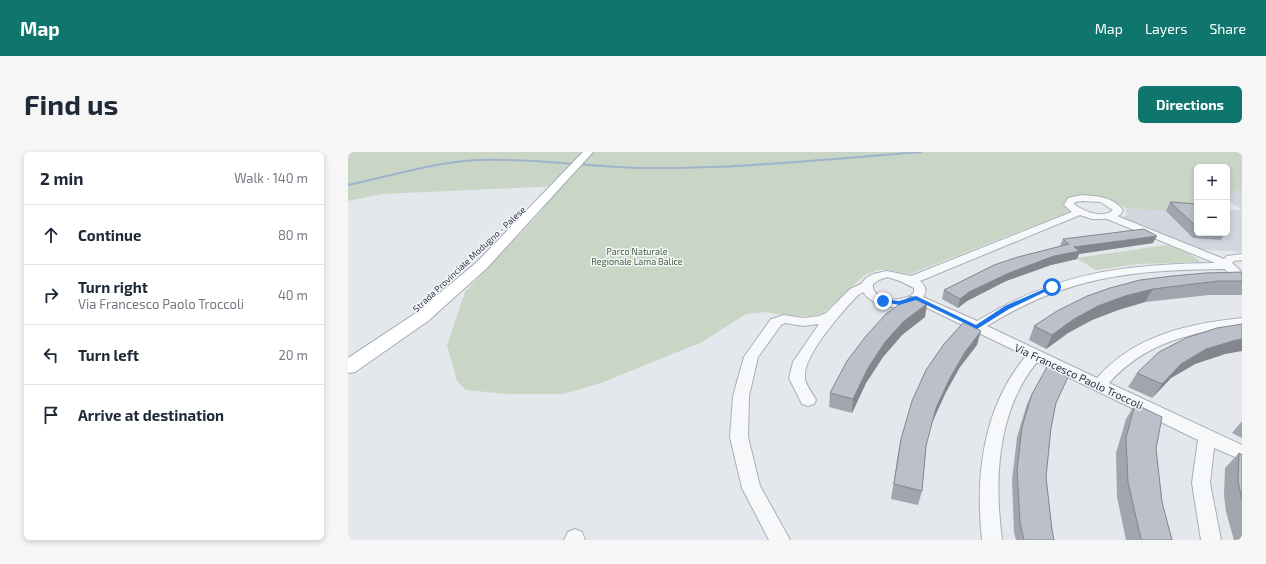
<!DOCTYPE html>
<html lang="en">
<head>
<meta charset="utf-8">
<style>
	:root { --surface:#fff; --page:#f6f6f7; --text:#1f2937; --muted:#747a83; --line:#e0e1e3; --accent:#0f766e }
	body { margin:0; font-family:"Exo 2",sans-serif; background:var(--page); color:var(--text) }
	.controls { position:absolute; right:12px; top:12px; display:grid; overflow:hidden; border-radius:6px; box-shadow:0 2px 6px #0003 }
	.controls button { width:36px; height:36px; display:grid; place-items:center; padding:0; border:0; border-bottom:1px solid var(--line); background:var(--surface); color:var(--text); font:20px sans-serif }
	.stop { position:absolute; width:12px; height:12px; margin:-9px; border:3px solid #1a73e8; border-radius:50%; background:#fff }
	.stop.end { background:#1a73e8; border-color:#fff; box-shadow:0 1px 4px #0008 }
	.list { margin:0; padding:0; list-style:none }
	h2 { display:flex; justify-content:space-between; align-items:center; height:52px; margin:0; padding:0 16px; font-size:17px }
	h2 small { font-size:13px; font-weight:400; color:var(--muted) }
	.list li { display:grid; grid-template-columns:26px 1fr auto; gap:12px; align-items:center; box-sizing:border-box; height:60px; padding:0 16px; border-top:1px solid var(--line) }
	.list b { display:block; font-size:15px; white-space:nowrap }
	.list p { margin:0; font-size:13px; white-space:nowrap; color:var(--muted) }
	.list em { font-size:13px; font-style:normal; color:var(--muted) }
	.icon { flex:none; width:22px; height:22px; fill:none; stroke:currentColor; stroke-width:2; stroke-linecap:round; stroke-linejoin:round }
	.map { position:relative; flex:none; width:894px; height:388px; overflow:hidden; border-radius:6px }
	header { display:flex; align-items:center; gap:24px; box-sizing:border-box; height:56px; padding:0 20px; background:var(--accent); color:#fff }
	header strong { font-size:19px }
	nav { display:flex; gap:22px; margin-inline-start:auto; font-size:14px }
	.intro { display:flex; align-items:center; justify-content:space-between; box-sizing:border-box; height:96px; padding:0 24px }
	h1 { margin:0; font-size:28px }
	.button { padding:10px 18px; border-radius:6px; background:var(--accent); color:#fff; font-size:14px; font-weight:700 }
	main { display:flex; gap:24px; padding:0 24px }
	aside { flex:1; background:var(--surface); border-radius:6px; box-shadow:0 2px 6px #0003 }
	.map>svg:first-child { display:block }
	.built { fill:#d2d6de }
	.green { fill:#c9d6c5 }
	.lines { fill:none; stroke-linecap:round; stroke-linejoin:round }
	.stream { stroke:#9fb4cc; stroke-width:2 }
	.minor-casing { stroke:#a9aeb7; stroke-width:2 }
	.major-casing { stroke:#a3abb8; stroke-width:2 }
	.minor { fill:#f7f8fa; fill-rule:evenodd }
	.major { fill:#fff; fill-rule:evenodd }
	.wall { fill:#a1a5ae }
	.shaded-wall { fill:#83868d }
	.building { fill:#bbc0ca; stroke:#83868d }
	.route { fill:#1a73e8 }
	.labels { text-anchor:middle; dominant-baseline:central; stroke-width:3; stroke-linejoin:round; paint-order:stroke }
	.far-park-label { font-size:9px; fill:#3f6138; stroke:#f4f6f9 }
	.far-street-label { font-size:9px; fill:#2b3445; stroke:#f4f6f9 }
	.street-label { font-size:11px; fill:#2b3445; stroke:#f4f6f9 }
</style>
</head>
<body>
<header>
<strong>Map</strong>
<nav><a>Map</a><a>Layers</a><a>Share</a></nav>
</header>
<div class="intro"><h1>Find us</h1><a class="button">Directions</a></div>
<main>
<aside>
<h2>2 min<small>Walk · 140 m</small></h2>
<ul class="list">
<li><svg class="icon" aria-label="ahead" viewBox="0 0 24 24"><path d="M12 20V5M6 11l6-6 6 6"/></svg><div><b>Continue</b></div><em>80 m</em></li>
<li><svg class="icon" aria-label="right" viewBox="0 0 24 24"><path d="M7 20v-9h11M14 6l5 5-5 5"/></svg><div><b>Turn right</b><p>Via Francesco Paolo Troccoli</p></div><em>40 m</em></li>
<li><svg class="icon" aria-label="left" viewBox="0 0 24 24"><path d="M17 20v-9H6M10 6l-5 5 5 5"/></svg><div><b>Turn left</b></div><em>20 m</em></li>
<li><svg class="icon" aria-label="arrive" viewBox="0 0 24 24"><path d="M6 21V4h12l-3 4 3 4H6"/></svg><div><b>Arrive at destination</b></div></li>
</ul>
</aside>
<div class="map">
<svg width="894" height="388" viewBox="0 0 894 388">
	<rect width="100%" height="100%" fill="#e4e7ec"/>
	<path class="built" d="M879 39 894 40V100L846 97 771 67 779 63 777 56 849 61V81H879V58H894L879 47Z"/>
	<g class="green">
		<path d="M0 0H894V40L879 39V15H849V61L777 56C767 47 736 39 722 46 719 47 717 50 715 52L721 60 562 122 538 118H529L517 123 475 161 463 164H442L418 160 398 162 354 190 253 231 215 242H159L118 238 109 229 99 193 117 140 190 63 212 34 34 42 0 49Z"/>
		<path d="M819 93 840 101 854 110 790 112 748 118 728 106Z"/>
	</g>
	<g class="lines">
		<path class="stream" d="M0 33C42 24 87 10 130 8 186 6 241 15 296 16 388 17 481 7 573 0"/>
		<defs>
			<g id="minor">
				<path d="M734 43C749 44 765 45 775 58L772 63 769 64 876 107 879 104 894 102V108L886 109 884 111 894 120V128L880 121 877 117C785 118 719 124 639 174L749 226C787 183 839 172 894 166V174C843 180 796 191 761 231L894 293V308L866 296 862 331 873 388H853L844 331 850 288 689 210C649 259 646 327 654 388H634C627 324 635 255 678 204L569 151C551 159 526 156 515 140L510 143C496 158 454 204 457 226 457 232 465 242 468 248L466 252 460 254 454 252 441 226 445 210 471 172 455 174 437 171 433 173 410 205 401 244 400 285 412 334 442 388H421L394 336 382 285 385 244 396 205 423 167 436 163 455 166 471 164 478 161 502 137 513 132 518 126 525 122 539 119 563 124 724 60 716 53 720 46ZM734 49 752 50 765 58C755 67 736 60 726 52L727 50ZM732 63 744 67H759L867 111C776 112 707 121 629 169L575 145C580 138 577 134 572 129ZM539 125 552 129 566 136V140C557 152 522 149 525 132L531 128Z"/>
				<path d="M227 377 234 380 237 388H216L220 380Z"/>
			</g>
			<path id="major" d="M235 0H245L139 116 80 169 7 220 0 221V206L68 161 129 110Z"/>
		</defs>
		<use href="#minor" class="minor-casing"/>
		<use href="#major" class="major-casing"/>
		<use href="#minor" class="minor"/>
		<use href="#major" class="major"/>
	</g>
	<g class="wall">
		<path d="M822 50 849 52V81H877L873 88 845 86 818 59Z"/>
		<path d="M715 87 805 91 731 102 729 107 703 113 658 129 619 149 610 156 594 147 596 138 712 94Z"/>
		<path d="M894 120V143H861L797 150 770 158 744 168 720 181 698 197 681 188 686 174 739 144Z"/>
		<path d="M577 165 554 183 535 205 518 231 504 261 481 255 482 241 518 184Z"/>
		<path d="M629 193 612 215 598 240 584 270 578 294 574 339 570 353 543 347 550 302 553 287Z"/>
		<path d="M877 202 847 212 823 226 804 246 780 235 789 221Z"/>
		<path d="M684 242 708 251 703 276 698 325 704 378 706 388H668L666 380 664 328 669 285 679 252Z"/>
		<path d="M787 252 808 297 814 350 824 388H778L769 345 768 301 778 267Z"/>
		<path d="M894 269V286L884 281Z"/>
		<path d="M891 301 894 303V388H886L878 360 876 343 877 316Z"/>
	</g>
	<g class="shaded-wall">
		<path d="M809 84 805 91 731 102 729 107 703 113 658 129 619 149 610 156 612 147 621 140 661 121 726 95Z"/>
		<path d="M805 137 797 150 770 158 744 168 720 181 698 197 704 183 726 167 750 154 777 144Z"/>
		<path d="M579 152 577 165 554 183 535 205 518 231 504 261 505 247 520 216 537 190 556 169Z"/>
		<path d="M633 179 629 193 612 215 598 240 584 271 588 256 602 226 617 200Z"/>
		<path d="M894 187V199L877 202 847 212 823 226 804 246 814 232 833 212 858 197 888 188Z"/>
	</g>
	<g class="building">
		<path d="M822 50 849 52V75Z"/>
		<path d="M796 77 809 84 726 95 732 99 706 104 661 121 621 140 612 147 596 138 646 113 670 105 721 92 715 87Z"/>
		<path d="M894 120V129H870L805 137 777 144 750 154 726 167 704 183 686 174 709 159 739 144 762 136 792 128 824 124 858 121Z"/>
		<path d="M563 144 579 152 556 169 537 190 520 216 505 247 482 241 499 209 518 184 538 162Z"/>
		<path d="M616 170 633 179 617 200 602 226 588 256 578 294 574 339 546 332 553 287 564 249 578 218 596 192Z"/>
		<path d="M894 172V187L888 188 858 197 833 212 814 232 789 221 811 200 838 186 869 176Z"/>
		<path d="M699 215 720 225 708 251 703 276 698 325 704 378 706 388H676L672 370 669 318 674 275 684 242Z"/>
		<path d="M787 252 814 265 808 297 814 350 824 388H794L793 387 780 330 778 286Z"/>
		<path d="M891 301 894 303V348L890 329Z"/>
	</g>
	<path class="route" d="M703 134 707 135 661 157 629 177 568 148 551 153 532 149 535 147 551 149 568 144 628 173 657 154Z"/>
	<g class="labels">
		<g class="far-park-label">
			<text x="289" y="99">Parco Naturale<tspan x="289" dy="10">Regionale Lama Balice</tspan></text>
		</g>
		<g class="far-street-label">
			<text transform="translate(121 107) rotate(-43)">Strada Provinciale Modugno - Palese</text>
		</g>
		<g class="street-label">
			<text transform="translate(731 224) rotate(25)">Via Francesco Paolo Troccoli</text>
		</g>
	</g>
</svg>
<div class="controls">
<button>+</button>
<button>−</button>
</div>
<div class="stop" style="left:704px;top:135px"></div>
<div class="stop end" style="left:535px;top:149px"></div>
</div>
</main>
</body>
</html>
